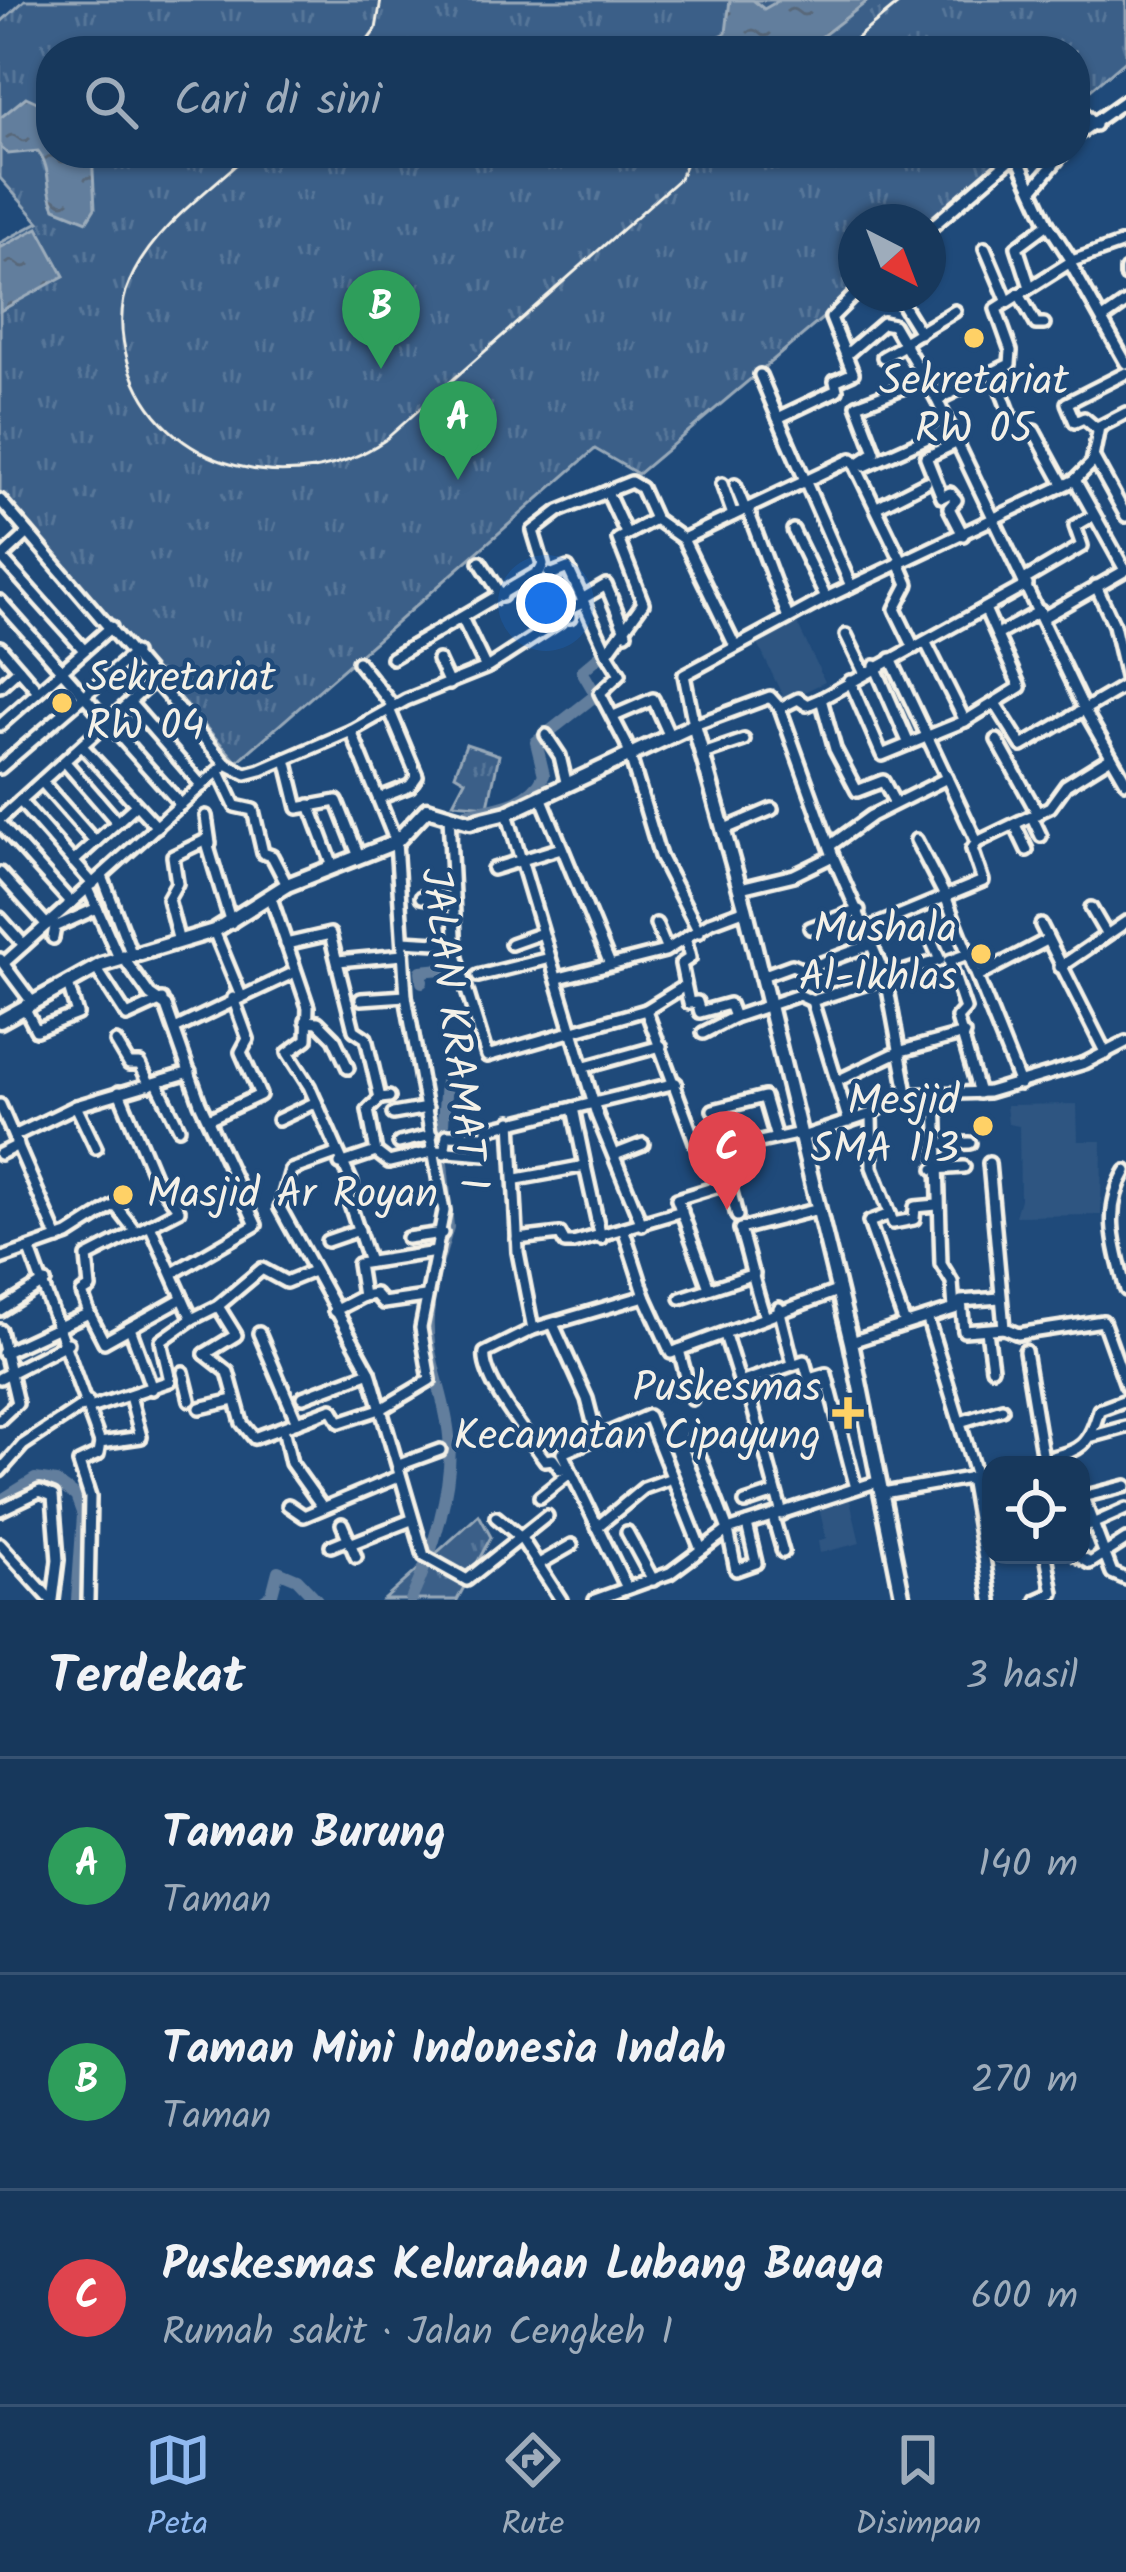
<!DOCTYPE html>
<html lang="id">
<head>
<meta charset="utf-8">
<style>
	:root { --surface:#17385c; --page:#244365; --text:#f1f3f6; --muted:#9eacbb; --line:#365272; --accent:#90b9f0 }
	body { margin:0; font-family:Kalam,sans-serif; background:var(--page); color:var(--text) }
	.controls { position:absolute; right:36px; bottom:36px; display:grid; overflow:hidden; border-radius:24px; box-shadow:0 3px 9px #0004 }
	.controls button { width:108px; height:108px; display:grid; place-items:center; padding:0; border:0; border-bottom:3px solid var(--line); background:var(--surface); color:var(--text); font:60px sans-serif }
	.compass { position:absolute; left:838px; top:204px; width:108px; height:108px; border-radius:50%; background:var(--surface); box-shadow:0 3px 9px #0004; rotate:138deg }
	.you { position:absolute; left:546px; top:603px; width:42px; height:42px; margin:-30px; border:9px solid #fff; border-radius:50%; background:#1a73e8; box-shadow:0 0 0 18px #1a73e833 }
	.badge { display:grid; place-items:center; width:78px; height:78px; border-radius:50%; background:var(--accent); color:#fff; font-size:39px; font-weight:700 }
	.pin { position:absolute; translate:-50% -99px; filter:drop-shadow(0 3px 6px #0008) }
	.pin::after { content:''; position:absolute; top:63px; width:42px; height:36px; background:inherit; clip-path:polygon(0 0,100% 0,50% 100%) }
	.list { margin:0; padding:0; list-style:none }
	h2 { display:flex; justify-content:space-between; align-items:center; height:156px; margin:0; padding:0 48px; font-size:51px }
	h2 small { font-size:39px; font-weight:400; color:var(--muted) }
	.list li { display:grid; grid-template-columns:78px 1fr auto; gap:36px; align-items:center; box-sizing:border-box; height:216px; padding:0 48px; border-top:3px solid var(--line) }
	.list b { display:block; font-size:45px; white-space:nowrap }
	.list p { margin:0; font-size:39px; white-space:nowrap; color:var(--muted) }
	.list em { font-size:39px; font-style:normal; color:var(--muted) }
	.icon { flex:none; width:66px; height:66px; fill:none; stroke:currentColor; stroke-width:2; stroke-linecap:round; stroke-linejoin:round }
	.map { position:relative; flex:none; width:1126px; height:1600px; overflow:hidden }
	.search { position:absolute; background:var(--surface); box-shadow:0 3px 9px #0004; left:36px; right:36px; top:36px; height:132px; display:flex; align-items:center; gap:30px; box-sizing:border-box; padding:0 42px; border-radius:48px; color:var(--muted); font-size:45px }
	.sheet { height:804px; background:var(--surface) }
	nav { display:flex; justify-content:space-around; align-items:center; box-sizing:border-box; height:168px; border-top:3px solid var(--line); background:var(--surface); font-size:33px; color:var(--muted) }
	nav a { display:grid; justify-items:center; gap:6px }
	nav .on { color:var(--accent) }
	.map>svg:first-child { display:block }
	.built { fill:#2d5581 }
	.park { fill:url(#park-tufts); stroke:#97a8b8; stroke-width:3 }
	.water { fill:url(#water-ripples); stroke:#9cacbb; stroke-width:3 }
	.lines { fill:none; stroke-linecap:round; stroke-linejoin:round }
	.river { stroke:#627e9d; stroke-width:12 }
	.minor-casing { stroke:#f4f1e8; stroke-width:18 }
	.major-casing { stroke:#f4f1e8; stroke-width:21 }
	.minor { stroke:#1f4a7a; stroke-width:9 }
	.major { stroke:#1f4a7a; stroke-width:12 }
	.tram { stroke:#f4f1e8; stroke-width:3 }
	.poi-dot { fill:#ffd166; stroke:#1f4a7a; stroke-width:4.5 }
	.labels { text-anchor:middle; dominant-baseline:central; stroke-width:9; stroke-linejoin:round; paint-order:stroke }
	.poi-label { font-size:42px; fill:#f4f1e8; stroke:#1f4a7a; text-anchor:end }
	.street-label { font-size:42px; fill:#f4f1e8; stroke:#1f4a7a }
</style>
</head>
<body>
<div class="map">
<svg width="1126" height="1600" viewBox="0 0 1126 1600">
	<defs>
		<pattern id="park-tufts" width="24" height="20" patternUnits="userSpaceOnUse" patternTransform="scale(3)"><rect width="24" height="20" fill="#3a5f88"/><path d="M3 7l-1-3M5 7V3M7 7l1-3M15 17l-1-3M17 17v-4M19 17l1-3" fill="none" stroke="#577699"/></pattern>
		<pattern id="water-ripples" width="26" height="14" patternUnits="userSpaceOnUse" patternTransform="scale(3)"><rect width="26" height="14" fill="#627e9d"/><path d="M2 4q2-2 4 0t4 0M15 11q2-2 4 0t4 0" fill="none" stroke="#58687a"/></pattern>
	</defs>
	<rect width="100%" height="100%" fill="#1f4a7a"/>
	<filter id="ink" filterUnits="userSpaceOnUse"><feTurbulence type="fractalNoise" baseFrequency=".00833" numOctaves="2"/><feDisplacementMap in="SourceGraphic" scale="24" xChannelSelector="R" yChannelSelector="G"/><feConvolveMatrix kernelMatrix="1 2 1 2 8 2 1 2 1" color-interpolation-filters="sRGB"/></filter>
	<g filter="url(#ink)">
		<g class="built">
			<path d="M796 621 825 682 785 701 756 640Z"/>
			<path d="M1077 1104 1078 1141H1102L1101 1215 1015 1216 1020 1199 1019 1126 1008 1124 1006 1105Z"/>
			<path d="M849 1496 860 1543 820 1553 818 1541 826 1538 818 1503Z"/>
		</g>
		<g class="park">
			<path d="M25 0H1126V60L1075 103V51H51V153H1017L928 229V222H856V290L638 474 595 449 237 762 0 497V243L39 222 0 178V23Z"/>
			<path d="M466 744 499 755 488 806 453 803 465 780 455 774Z"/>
			<path d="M479 1515 491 1537 457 1600H384Z"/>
		</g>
		<g class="water">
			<path d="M730 0H753L764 9 780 0H869L803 51H706L701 45 726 33Z"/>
			<path d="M26 97 44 105 51 101V153H65L72 162 80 153H92L95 208 87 221 55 208C45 188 52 169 38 151L8 154 0 147V118Z"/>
			<path d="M38 228 64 276 0 311V248Z"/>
		</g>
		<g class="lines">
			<g class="river">
				<path d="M453 841 458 815C488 808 529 807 544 775L536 742 596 695 582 671 603 653"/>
				<path d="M422 982 421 971 461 967 460 957"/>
				<path d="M434 1275 448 1227 441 1152 446 1081"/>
				<path d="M0 1501 35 1479 56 1482 76 1496 83 1515 77 1600"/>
				<path d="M264 1600 272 1594 278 1571 297 1579 317 1600"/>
				<path d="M411 1600C432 1554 454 1487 449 1436 445 1390 422 1354 429 1307"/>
			</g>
			<defs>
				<g id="minor">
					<path d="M1075 104 1095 125"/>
					<path d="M1075 136 1126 100"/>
					<path d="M1016 154 1048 224 1072 261"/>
					<path d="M1033 189 1063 153"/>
					<path d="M928 230 1018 153"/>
					<path d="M1126 242 1072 261 996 309 1011 351 1010 364 937 400 1085 711 1126 782"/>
					<path d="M985 248 1007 300"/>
					<path d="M1070 263 1126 363"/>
					<path d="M1126 270V276"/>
					<path d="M1030 287 1017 247 1048 224"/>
					<path d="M1019 294 1036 324H1044"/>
					<path d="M904 307 920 333"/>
					<path d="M1103 319 1126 303"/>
					<path d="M905 341 955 311"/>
					<path d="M848 353 883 323 893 325 937 400"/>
					<path d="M883 357 906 344"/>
					<path d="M994 372 1016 430 1034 431 1063 484"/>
					<path d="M760 375 778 418"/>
					<path d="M1097 429 1084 418 1075 422 1067 403 1126 373"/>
					<path d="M958 442 926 457 942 497 950 493 956 500 949 508 963 535"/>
					<path d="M1094 458 1126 516"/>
					<path d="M857 464 875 452 857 405 926 379"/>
					<path d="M865 466 950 428"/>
					<path d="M1075 480 1125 570"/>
					<path d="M722 484 733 515"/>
					<path d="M735 485 745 509"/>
					<path d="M607 492 626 533"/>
					<path d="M0 500 226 764 4 963"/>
					<path d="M877 507 926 482"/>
					<path d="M747 508 788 618"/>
					<path d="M655 519 618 539 643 603 607 653 620 674 600 693 626 743 660 856 699 932"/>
					<path d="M793 530 826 598"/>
					<path d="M683 539 852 459 902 562"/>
					<path d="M0 556 84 650"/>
					<path d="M0 559 28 533"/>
					<path d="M480 562 502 596"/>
					<path d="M899 563 908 584 895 609 914 648"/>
					<path d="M549 573 570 617"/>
					<path d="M550 575 568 568 607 653"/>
					<path d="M1024 580 1082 546 1075 526 1094 515"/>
					<path d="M851 586 778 418 837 390 835 381 853 373 831 318 856 293"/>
					<path d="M1096 586 1114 625 1126 677"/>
					<path d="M582 599 606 585 626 633"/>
					<path d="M0 601 181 805"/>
					<path d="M1044 617 1126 570"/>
					<path d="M846 635 864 672"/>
					<path d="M997 635 1040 611"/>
					<path d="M926 643 965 721"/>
					<path d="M0 647 38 691"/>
					<path d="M392 658 540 571 543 564 533 531 559 511 631 482 641 488 655 519 683 539 735 646"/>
					<path d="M891 659 977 842"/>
					<path d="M438 660 449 684"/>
					<path d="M358 662 393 706"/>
					<path d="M875 666 909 744"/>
					<path d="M488 667 559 621 557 615 583 603"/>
					<path d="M850 681 882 755 965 721 1020 687 986 611"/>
					<path d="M0 686 19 669"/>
					<path d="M821 699 835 749 857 791 883 781 895 803"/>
					<path d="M130 703 202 786"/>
					<path d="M995 703 1022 746 1126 685"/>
					<path d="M780 708 770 697 694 725 684 675 826 598 1075 480 1092 463 1099 427 1126 413"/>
					<path d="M780 708 833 856 886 978 907 1093"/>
					<path d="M780 708 798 699 807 705 821 699 1027 585"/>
					<path d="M614 716 653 699 670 737"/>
					<path d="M0 725 111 627"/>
					<path d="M546 735 560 756 567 786"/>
					<path d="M997 740 1038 814"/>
					<path d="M82 746 157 827"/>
					<path d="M703 754 744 740"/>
					<path d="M286 759 298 808 337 801 358 854"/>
					<path d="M65 762 117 822"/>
					<path d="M226 764 246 774 261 770 351 731 406 700 486 668 463 620"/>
					<path d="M0 768 134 653"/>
					<path d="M219 772 235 806 253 810 263 853 272 856 287 885"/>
					<path d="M42 782 95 842"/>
					<path d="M382 797 410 786 417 776 389 709"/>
					<path d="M542 799 609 962"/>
					<path d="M20 801 93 884"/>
					<path d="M310 805 332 864"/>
					<path d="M507 813 597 1115 642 1225"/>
					<path d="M206 816 210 844"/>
					<path d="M449 816 456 955 487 1056 646 1010 700 1155 801 1133"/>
					<path d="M1032 817 1041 836"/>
					<path d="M0 819 154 680"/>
					<path d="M0 824 71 903"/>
					<path d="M1015 825 1027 850"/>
					<path d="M725 829 772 809"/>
					<path d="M916 840 945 896 1020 1084"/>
					<path d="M977 842 1050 807 1066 785 1111 757"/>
					<path d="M831 845 871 816 947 778"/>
					<path d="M73 862 136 805"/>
					<path d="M493 869 561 848"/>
					<path d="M0 873 47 925"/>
					<path d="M102 876 131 953"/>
					<path d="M88 888 119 958"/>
					<path d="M740 888 794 875 833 856"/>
					<path d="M270 895 308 1007 307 1039 288 1053 309 1086 352 1183 348 1199 369 1262"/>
					<path d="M421 897 452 901"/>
					<path d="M1091 908 1105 932"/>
					<path d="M0 918 24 945"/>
					<path d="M656 924 666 948"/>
					<path d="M1041 925 1106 1054"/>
					<path d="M810 928 859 910"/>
					<path d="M867 929 983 881 972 849 977 842"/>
					<path d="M214 931 240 994"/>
					<path d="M53 938 55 927 97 908"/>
					<path d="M403 941 454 944"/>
					<path d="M686 941 690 958 681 964 689 1003 697 1002 700 1012 729 1004 734 1017 799 995 812 1001 940 960 930 938"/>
					<path d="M179 942 168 899 177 883 173 856 206 840 231 923"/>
					<path d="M286 944 330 934 354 1030 366 1038 380 1098 389 1097"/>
					<path d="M511 944 542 933"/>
					<path d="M968 954 949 961 965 1009 957 1018 979 1093"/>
					<path d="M122 956 150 995 166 1006 200 1103 256 1225 173 1273"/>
					<path d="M0 959 32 1002"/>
					<path d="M338 961 403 955"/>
					<path d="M1060 967 1126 922"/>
					<path d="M96 968 127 1016 162 1000"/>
					<path d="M478 976 550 958"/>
					<path d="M762 976 792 965 803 970 867 946"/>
					<path d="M978 976 1047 940"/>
					<path d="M559 978 665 951 711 922 746 909"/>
					<path d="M361 999 406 996"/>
					<path d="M812 1001 849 1122"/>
					<path d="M24 1007 36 1030 77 1014 68 984"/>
					<path d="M646 1010 683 987"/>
					<path d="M306 1021 318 1022 334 1038 348 1068"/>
					<path d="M177 1028 295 972"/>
					<path d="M703 1033 734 1017"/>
					<path d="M116 1042 129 1064H140L150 1085"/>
					<path d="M585 1067 661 1046"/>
					<path d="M837 1081 898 1052 964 1034"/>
					<path d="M157 1083 179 1128"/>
					<path d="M119 1092 154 1176 179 1210 150 1225"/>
					<path d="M0 1105 58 1239"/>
					<path d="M76 1106 96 1148"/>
					<path d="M713 1110 764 1097 776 1138"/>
					<path d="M393 1114 427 1108"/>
					<path d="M871 1114 872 1167 890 1214"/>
					<path d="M208 1119 260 1095 241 1052 248 1039 233 998"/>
					<path d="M278 1120 316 1102"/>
					<path d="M511 1121 518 1252 533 1329"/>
					<path d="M14 1136 76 1106 190 1072"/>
					<path d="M802 1137 871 1114 900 1095 988 1092 1085 1063 1126 1042"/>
					<path d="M399 1143 432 1135"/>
					<path d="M935 1144 970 1143"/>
					<path d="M376 1152 389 1162 436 1151 485 1155 487 1129 676 1083"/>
					<path d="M721 1152 737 1216"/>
					<path d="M444 1153 447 1135 486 1136"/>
					<path d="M0 1154 18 1145"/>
					<path d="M617 1154 643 1144"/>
					<path d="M989 1163 1004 1328 1018 1334 1103 1321 1126 1385"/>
					<path d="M340 1164 376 1152 368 1110 380 1098"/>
					<path d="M585 1166 601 1238"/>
					<path d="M934 1169 964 1167"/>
					<path d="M1126 1171C1102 1210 1115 1248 1126 1290"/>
					<path d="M554 1172 585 1166 573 1108"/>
					<path d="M517 1179 550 1173"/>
					<path d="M280 1208 370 1372 424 1556 467 1580 547 1516"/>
					<path d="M280 1208 291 1170 336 1154"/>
					<path d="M624 1231 645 1296"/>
					<path d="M407 1238 442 1233"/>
					<path d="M517 1239 560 1234 565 1243H573L682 1211"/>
					<path d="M327 1241 359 1230"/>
					<path d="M30 1250 100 1443"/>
					<path d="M0 1259 68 1235 115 1205 136 1232 150 1225 192 1319 218 1306 262 1269 286 1282 313 1271"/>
					<path d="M709 1288 677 1199 729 1183"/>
					<path d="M363 1296 358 1264 436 1252"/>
					<path d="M363 1296 375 1294 383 1303 425 1297"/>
					<path d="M681 1298 754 1274"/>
					<path d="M1000 1298 961 1301 964 1331 1004 1328"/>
					<path d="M779 1308 793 1364"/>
					<path d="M0 1310 45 1282"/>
					<path d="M334 1311 363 1296"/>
					<path d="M89 1313 104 1342 181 1299"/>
					<path d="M765 1317C754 1285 750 1261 740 1229L819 1209"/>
					<path d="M928 1320 976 1476"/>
					<path d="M553 1324 587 1399 596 1434"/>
					<path d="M905 1324 869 1222 890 1214 893 1223 914 1219 915 1207 937 1205"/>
					<path d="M130 1328 152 1389"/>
					<path d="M0 1330 17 1403 0 1419"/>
					<path d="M987 1331 992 1368"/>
					<path d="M259 1333 297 1422"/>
					<path d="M725 1335 740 1383 750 1397 782 1514"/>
					<path d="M851 1342 954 1309 952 1282 941 1264 936 1095"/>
					<path d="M679 1350 692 1399"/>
					<path d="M1025 1351 1043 1459"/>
					<path d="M3 1353 89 1313 82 1293 90 1288 87 1257 136 1232"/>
					<path d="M205 1354 228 1372 242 1423 254 1438 332 1409 340 1422 383 1408 430 1380 421 1328 444 1211 406 996 396 842 351 731"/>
					<path d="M205 1354 236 1335 218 1306"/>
					<path d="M183 1372 190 1400"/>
					<path d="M0 1378 68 1343"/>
					<path d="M740 1383 804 1361 809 1379 826 1374 856 1488"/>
					<path d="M303 1397 370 1372"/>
					<path d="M90 1408 170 1381 161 1341 192 1319"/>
					<path d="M200 1408 234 1400"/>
					<path d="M963 1421 1002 1409"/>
					<path d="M283 1428 291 1463 321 1505"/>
					<path d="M1093 1436 1126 1427"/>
					<path d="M693 1439 728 1530 736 1570 756 1563 747 1524"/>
					<path d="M399 1465 440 1450"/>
					<path d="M1028 1465C1070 1448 1086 1460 1099 1410L1126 1400"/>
					<path d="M567 1466 560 1469 553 1459 545 1460C529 1438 481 1379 485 1353L533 1329 645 1296 671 1353 837 1291"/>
					<path d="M0 1471 23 1445 88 1402"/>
					<path d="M970 1477 991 1600"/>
					<path d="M1081 1492 1112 1573 1126 1579"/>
					<path d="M883 1493 991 1474"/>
					<path d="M540 1497 570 1473"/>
					<path d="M1082 1497 1126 1486"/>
					<path d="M745 1503 775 1493"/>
					<path d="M288 1505 304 1516 400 1476"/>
					<path d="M0 1510 40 1491 53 1496 58 1560 53 1600"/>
					<path d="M496 1517 521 1538 561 1600"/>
					<path d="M773 1517 783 1552"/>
					<path d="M342 1524 356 1557"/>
					<path d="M597 1527 644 1488 672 1478"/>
					<path d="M1081 1529 1126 1509"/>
					<path d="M627 1532 653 1580"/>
					<path d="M0 1544 51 1600"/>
					<path d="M350 1544 411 1520"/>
					<path d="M331 1546 348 1539"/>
					<path d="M1076 1555 1090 1563 1126 1540"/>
					<path d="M539 1564 572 1545"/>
					<path d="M627 1588 562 1453 648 1416 700 1547"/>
					<path d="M88 1600 90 1497 79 1463 98 1454 100 1443 141 1437 130 1396"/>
					<path d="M595 1600 670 1573 728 1530 879 1481"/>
					<path d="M1037 1600 1053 1593 1046 1555"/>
				</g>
				<path id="major" d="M0 1021 101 965 214 931 287 885 396 842 427 809 470 822 507 813 694 725 745 907 851 1342 903 1600"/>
			</defs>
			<use href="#minor" class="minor-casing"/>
			<use href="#major" class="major-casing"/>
			<use href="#minor" class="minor"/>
			<use href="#major" class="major"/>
			<g class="tram">
				<path d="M360 51 376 29 381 0"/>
				<path d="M841 51 903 0"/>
				<path d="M249 153C209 191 153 228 130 281 118 307 120 334 128 362 160 473 297 501 385 440L680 178 690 153"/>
			</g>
		</g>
	</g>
	<g class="poi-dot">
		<circle cx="974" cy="338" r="12"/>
		<circle cx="62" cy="703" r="12"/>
		<circle cx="981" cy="954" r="12"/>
		<circle cx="983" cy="1126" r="12"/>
		<circle cx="123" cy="1195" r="12"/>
		<path d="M842 1395h12v12h12v12h-12v12h-12v-12h-12v-12h12z"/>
	</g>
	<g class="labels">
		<g class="poi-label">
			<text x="974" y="382" text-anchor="middle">Sekretariat<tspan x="974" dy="48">RW 05</tspan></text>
			<text x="86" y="679" text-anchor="start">Sekretariat<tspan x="86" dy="48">RW 04</tspan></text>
			<text x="957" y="930">Mushala<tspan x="957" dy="48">Al-Ikhlas</tspan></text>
			<text x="959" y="1102">Mesjid<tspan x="959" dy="48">SMA 113</tspan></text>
			<text x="147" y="1195" text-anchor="start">Masjid Ar Royan</text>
			<text x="821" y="1389">Puskesmas<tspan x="821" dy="48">Kecamatan Cipayung</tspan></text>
		</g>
		<g class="street-label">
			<text transform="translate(453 1029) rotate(83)">JALAN KRAMAT I</text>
		</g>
	</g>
</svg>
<div class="controls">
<button><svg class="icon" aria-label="locate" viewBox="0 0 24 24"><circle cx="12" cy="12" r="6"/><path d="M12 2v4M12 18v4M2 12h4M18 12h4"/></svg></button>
</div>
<svg class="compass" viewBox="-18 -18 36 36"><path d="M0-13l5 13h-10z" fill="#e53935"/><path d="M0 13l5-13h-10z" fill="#9eacbb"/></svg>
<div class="you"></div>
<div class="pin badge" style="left:458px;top:480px;background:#2e9e5b">A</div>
<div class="pin badge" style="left:381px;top:369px;background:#2e9e5b">B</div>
<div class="pin badge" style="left:727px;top:1210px;background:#e0444e">C</div>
<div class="search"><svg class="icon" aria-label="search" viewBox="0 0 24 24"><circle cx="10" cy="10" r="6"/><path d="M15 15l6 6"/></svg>Cari di sini</div>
</div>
<section class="sheet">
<h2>Terdekat<small>3 hasil</small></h2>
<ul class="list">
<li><span class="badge" style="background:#2e9e5b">A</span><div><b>Taman Burung</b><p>Taman</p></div><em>140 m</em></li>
<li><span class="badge" style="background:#2e9e5b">B</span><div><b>Taman Mini Indonesia Indah</b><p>Taman</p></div><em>270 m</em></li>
<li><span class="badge" style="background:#e0444e">C</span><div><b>Puskesmas Kelurahan Lubang Buaya</b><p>Rumah sakit · Jalan Cengkeh I</p></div><em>600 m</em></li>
</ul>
</section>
<nav>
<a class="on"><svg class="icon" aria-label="map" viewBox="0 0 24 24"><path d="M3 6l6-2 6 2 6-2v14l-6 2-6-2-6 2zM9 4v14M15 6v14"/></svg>Peta</a>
<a><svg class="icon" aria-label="directions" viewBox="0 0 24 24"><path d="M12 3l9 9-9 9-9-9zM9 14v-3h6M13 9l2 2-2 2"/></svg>Rute</a>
<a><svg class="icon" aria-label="saved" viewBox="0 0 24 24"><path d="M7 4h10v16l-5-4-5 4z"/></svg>Disimpan</a>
</nav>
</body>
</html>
